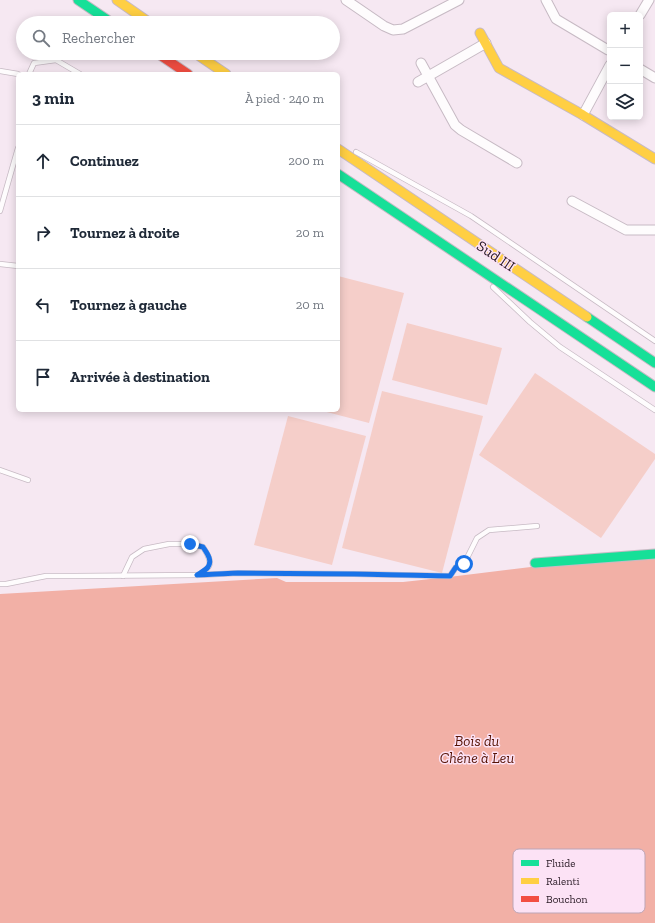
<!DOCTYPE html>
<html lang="fr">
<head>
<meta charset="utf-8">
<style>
	:root { --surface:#fff; --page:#f6f6f7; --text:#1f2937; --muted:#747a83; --line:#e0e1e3 }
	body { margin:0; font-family:"Zilla Slab",serif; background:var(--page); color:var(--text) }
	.controls { position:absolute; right:12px; top:12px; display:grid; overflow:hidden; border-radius:6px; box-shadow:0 2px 10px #0003 }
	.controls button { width:36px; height:36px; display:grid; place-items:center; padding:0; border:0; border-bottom:1px solid var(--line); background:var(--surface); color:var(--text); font:20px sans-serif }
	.stop { position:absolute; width:12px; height:12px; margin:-9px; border:3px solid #1a73e8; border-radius:50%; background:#fff }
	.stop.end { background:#1a73e8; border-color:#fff; box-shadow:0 1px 4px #0008 }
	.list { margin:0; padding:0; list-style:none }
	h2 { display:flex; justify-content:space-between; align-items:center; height:52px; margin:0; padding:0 16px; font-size:17px }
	h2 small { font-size:13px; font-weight:400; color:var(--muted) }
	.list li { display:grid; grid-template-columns:26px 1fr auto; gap:12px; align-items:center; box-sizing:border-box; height:72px; padding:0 16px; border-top:1px solid var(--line) }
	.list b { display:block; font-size:15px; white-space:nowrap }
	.list em { font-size:13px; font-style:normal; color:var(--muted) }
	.icon { flex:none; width:22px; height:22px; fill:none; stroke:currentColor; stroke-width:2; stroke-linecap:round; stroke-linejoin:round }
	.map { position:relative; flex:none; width:655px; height:923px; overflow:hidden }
	.search { position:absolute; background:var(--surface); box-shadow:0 2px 10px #0003; left:16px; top:16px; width:324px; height:44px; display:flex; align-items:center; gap:10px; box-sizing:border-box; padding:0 14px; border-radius:22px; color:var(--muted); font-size:15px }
	.panel { position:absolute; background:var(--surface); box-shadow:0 2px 10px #0003; left:16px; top:72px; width:324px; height:340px; border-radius:6px }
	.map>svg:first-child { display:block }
	.green { fill:#f5cec9 }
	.forest { fill:#f2b0a6 }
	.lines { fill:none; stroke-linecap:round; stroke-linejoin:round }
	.lane-casing { stroke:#c7bac4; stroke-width:6 }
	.street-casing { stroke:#c7bac4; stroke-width:11 }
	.fast-casing { stroke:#c7bac4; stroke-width:11 }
	.slow-casing { stroke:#c7bac4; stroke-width:11 }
	.jam-casing { stroke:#c7bac4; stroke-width:11 }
	.lane { stroke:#fefcfd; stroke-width:4.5 }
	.street { stroke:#fefcfd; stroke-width:9 }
	.fast { stroke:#16e098; stroke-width:9 }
	.slow { stroke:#ffcf43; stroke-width:9 }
	.jam { stroke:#f24e42; stroke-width:9 }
	.route { stroke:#1a73e8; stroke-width:5 }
	.labels { text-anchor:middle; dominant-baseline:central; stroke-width:3; stroke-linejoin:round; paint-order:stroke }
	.street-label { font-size:15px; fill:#271823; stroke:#fce2f5 }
	.park-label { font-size:15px; font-style:italic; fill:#561304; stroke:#fce2f5 }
	.key { fill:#fce2f5; stroke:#bca5b6; stroke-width:1 }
	.key-label { font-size:11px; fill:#271823 }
</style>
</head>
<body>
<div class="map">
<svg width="655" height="923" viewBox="0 0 655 923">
	<rect width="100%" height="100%" fill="#f6e8f2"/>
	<g class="green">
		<path d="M338 276 404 293 369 423 319 410H338Z"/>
		<path d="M407 323 502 348 487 405 392 380Z"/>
		<path d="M535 373 655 454V459L601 538 479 455Z"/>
		<path d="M382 391 483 416 442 573 342 548Z"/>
		<path d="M288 416 366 436 332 565 254 545Z"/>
	</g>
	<path class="forest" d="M655 552V923H0V594L277 578 286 582H403L449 577Z"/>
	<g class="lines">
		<defs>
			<g id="lane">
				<path d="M0 71 18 74"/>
				<path d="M29 74 34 63 56 60 80 74"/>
				<path d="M356 152 471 216 655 341"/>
				<path d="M0 211 18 148"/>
				<path d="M0 264 18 266"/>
				<path d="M493 287 530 322 560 347 655 410"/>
				<path d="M0 470 28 480"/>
				<path d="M123 576 132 557 144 549 169 544H190L203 547C206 552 212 560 209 566 207 570 201 573 198 575"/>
				<path d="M0 584H6L46 576H75L200 575 238 573 354 574 450 576 456 567 464 564 477 538 489 530 537 526"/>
			</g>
			<g id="street">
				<path d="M346 0 384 26 393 30 403 29 459 0"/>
				<path d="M546 0 556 19 608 50"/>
				<path d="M640 15 649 0"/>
				<path d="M421 63 455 125 461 130 517 163"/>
				<path d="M640 69 655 78"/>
				<path d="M418 82 486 43"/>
				<path d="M583 115 610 65"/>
				<path d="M572 201 626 230H655"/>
			</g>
			<g id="fast">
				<path d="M78 0 112 23"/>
				<path d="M338 174 655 387"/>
				<path d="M587 317 655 363"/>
				<path d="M535 563 655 554"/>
			</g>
			<g id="slow">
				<path d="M117 0 150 23"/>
				<path d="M480 33 499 68 583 115 655 159"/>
				<path d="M195 53 226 74"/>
				<path d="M338 149 587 317"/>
			</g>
			<path id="jam" d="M157 53 188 74"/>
		</defs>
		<use href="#lane" class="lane-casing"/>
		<use href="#street" class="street-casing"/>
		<use href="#fast" class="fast-casing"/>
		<use href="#slow" class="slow-casing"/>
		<use href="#jam" class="jam-casing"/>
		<use href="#lane" class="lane"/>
		<use href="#street" class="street"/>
		<use href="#fast" class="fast"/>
		<use href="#slow" class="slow"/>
		<use href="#jam" class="jam"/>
	</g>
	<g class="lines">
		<path class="route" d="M190 544 203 547C206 552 213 560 208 567 206 570 200 573 197 575L238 573 354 574 450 576 456 567 464 564"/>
	</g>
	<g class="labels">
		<g class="street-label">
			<text transform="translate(496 256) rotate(34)">Sud III</text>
		</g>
		<g class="park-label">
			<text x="477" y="741">Bois du<tspan x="477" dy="17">Chêne à Leu</tspan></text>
		</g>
	</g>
	<rect x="513" y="849" width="132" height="64" rx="6" class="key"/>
	<rect x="521" y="860" width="18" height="6" fill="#16e098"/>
	<rect x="521" y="878" width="18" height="6" fill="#ffcf43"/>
	<rect x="521" y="896" width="18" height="6" fill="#f24e42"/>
	<g class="key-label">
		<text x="546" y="867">Fluide</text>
		<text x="546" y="885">Ralenti</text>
		<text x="546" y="903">Bouchon</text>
	</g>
</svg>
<div class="controls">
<button>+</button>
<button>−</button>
<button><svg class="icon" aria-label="layers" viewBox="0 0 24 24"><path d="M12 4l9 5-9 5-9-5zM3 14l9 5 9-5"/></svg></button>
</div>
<div class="stop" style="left:464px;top:564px"></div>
<div class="stop end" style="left:190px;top:544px"></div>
<div class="search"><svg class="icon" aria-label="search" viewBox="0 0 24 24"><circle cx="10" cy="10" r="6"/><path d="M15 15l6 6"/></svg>Rechercher</div>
<section class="panel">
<h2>3 min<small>À pied · 240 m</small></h2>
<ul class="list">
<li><svg class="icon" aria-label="ahead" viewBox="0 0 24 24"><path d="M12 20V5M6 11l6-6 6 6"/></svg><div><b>Continuez</b></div><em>200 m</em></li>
<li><svg class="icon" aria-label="right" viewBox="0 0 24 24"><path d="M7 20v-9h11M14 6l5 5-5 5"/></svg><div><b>Tournez à droite</b></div><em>20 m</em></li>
<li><svg class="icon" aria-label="left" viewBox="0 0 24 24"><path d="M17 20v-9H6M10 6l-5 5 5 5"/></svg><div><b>Tournez à gauche</b></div><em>20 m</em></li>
<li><svg class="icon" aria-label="arrive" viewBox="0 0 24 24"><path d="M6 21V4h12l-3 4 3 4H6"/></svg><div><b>Arrivée à destination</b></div></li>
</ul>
</section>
</div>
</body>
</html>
